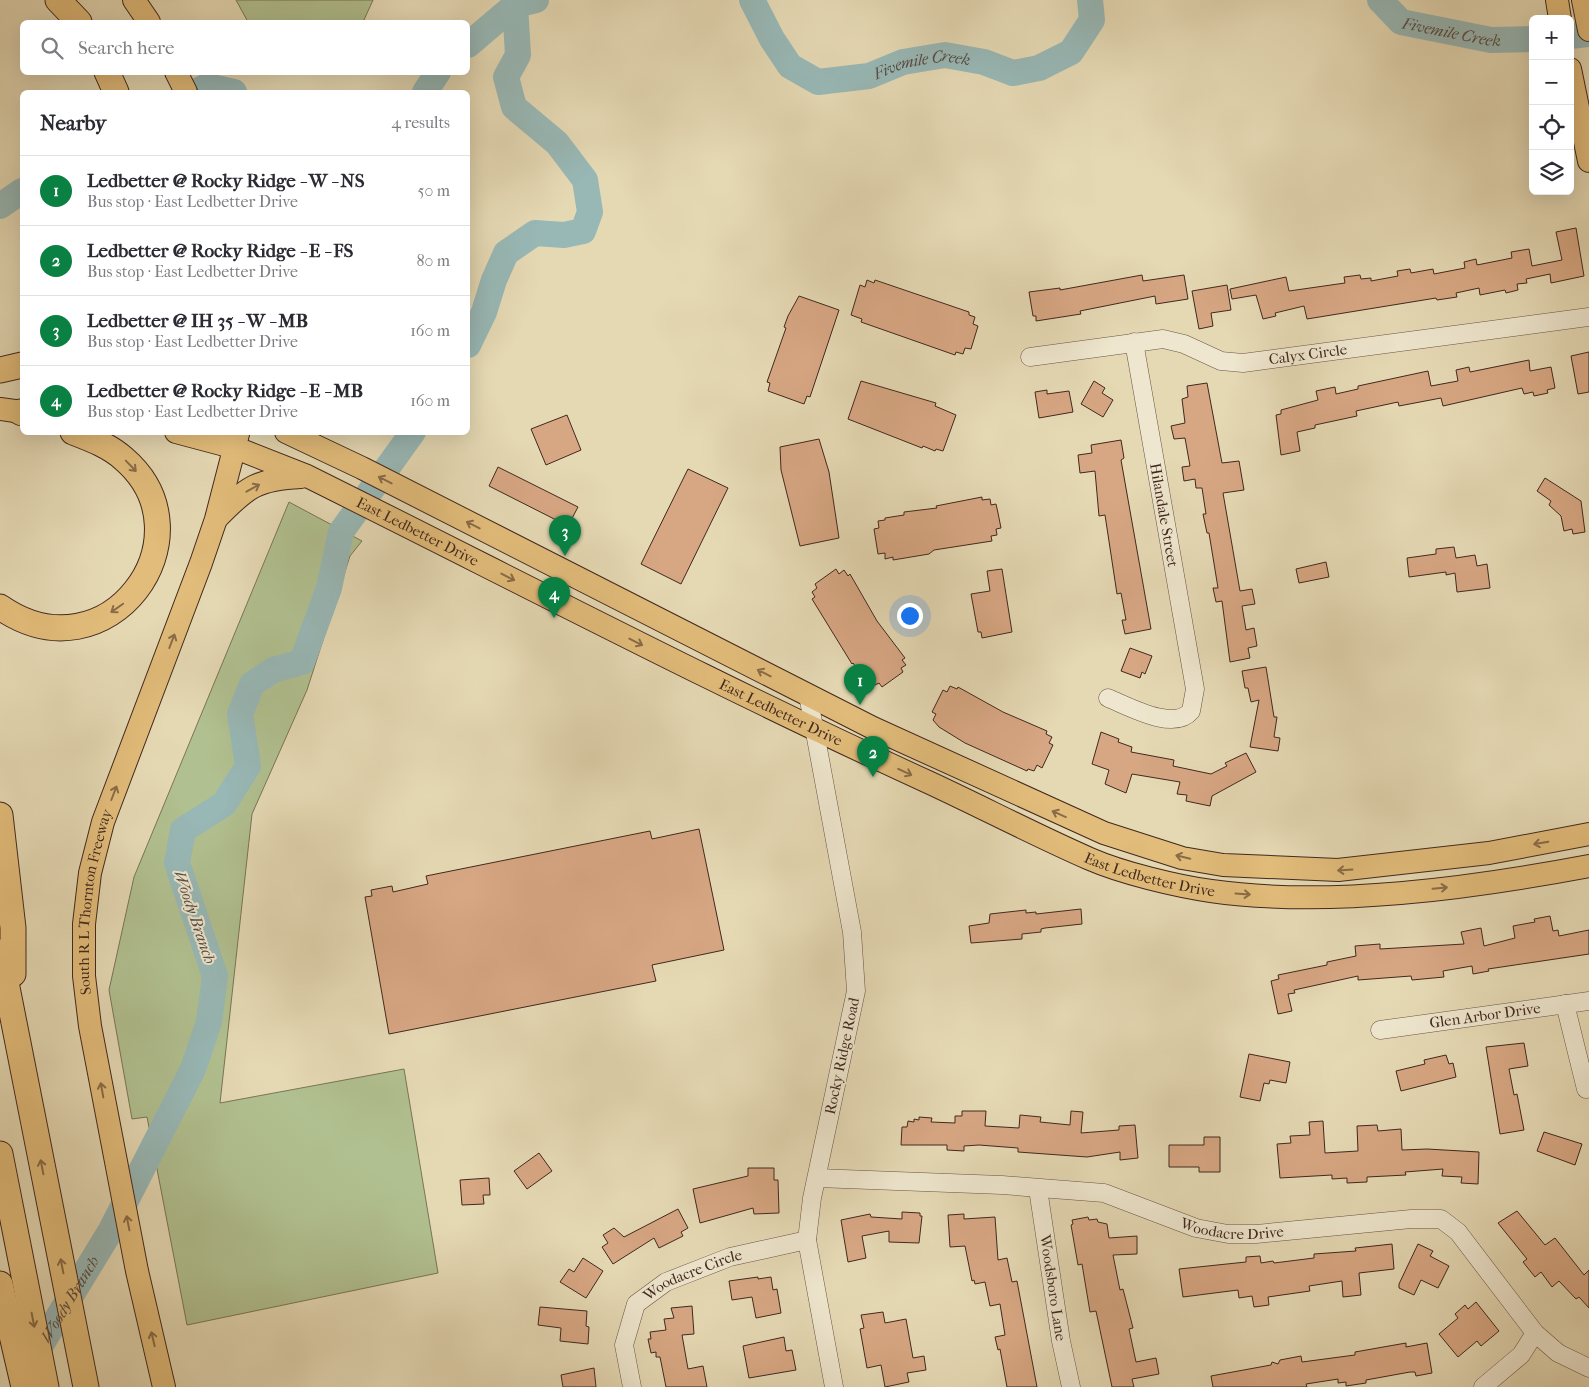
<!DOCTYPE html>
<html lang="en">
<head>
<meta charset="utf-8">
<style>
	:root { --surface:#fff; --page:#f7f7f7; --text:#2b2b33; --muted:#7c7c81; --line:#e1e1e2; --accent:#0b8043 }
	body { margin:0; font-family:"IM FELL French Canon",serif; background:var(--page); color:var(--text) }
	.controls { position:absolute; right:15px; top:15px; display:grid; overflow:hidden; border-radius:8px; box-shadow:0 5px 20px #0002 }
	.controls button { width:45px; height:45px; display:grid; place-items:center; padding:0; border:0; border-bottom:1px solid var(--line); background:var(--surface); color:var(--text); font:25px sans-serif }
	.you { position:absolute; left:909px; top:615px; width:18px; height:18px; margin:-12px; border:4px solid #fff; border-radius:50%; background:#1a73e8; box-shadow:0 0 0 8px #1a73e833 }
	.badge { display:grid; place-items:center; width:32px; height:32px; border-radius:50%; background:var(--accent); color:#fff; font-size:16px; font-weight:700 }
	.pin { position:absolute; translate:-50% -41px; filter:drop-shadow(0 1px 2px #0008) }
	.pin::after { content:''; position:absolute; top:26px; width:18px; height:15px; background:inherit; clip-path:polygon(0 0,100% 0,50% 100%) }
	.list { margin:0; padding:0; list-style:none }
	h2 { display:flex; justify-content:space-between; align-items:center; height:65px; margin:0; padding:0 20px; font-size:21px }
	h2 small { font-size:16px; font-weight:400; color:var(--muted) }
	.list li { display:grid; grid-template-columns:32px 1fr auto; gap:15px; align-items:center; box-sizing:border-box; height:70px; padding:0 20px; border-top:1px solid var(--line) }
	.list b { display:block; font-size:19px; white-space:nowrap }
	.list p { margin:0; font-size:16px; white-space:nowrap; color:var(--muted) }
	.list em { font-size:16px; font-style:normal; color:var(--muted) }
	.icon { flex:none; width:28px; height:28px; fill:none; stroke:currentColor; stroke-width:2; stroke-linecap:round; stroke-linejoin:round }
	.map { position:relative; flex:none; width:1589px; height:1387px; overflow:hidden }
	.search { position:absolute; background:var(--surface); box-shadow:0 5px 20px #0002; left:20px; top:20px; width:450px; height:55px; display:flex; align-items:center; gap:12px; box-sizing:border-box; padding:0 18px; border-radius:8px; color:var(--muted); font-size:19px }
	.panel { position:absolute; background:var(--surface); box-shadow:0 5px 20px #0002; left:20px; top:90px; width:450px; height:345px; border-radius:8px }
	.map>svg:first-child { display:block }
	.green { fill:#b1c090; stroke:#797457 }
	.lines { fill:none; stroke-linecap:round; stroke-linejoin:round }
	.river { stroke:#98b8b6; stroke-width:26 }
	.building { fill:#d7a783; stroke:#41281e }
	.minor-casing { stroke:#6a5444; stroke-width:19 }
	.major-casing { stroke:#41281e; stroke-width:24 }
	.highway-casing { stroke:#41281e; stroke-width:27 }
	.minor { stroke:#eee6ce; stroke-width:18 }
	.major { stroke:#e2bc7a; stroke-width:22 }
	.highway { stroke:#e2bc7a; stroke-width:25 }
	.oneway { stroke:#896b47 }
	.labels { text-anchor:middle; dominant-baseline:central; stroke-width:4; stroke-linejoin:round; paint-order:stroke }
	.street-label { font-size:15px; fill:#41281e; stroke:#eee6ce }
	.water-label { font-size:16px; font-style:italic; fill:#574c44; stroke:#eee6ce }
</style>
</head>
<body>
<div class="map">
<svg width="1589" height="1387" viewBox="0 0 1589 1387">
	<rect width="100%" height="100%" fill="#e5d9b4"/>
	<filter id="stains"><feTurbulence type="fractalNoise" baseFrequency=".004" numOctaves="4"/><feColorMatrix values="0 0 0 0 .2 0 0 0 0 .09 0 0 0 0 .02 0 0 0 .5 -.17"/></filter>
	<radialGradient id="worn" r=".72"><stop offset=".6" stop-color="#630" stop-opacity="0"/><stop offset="1" stop-color="#630" stop-opacity=".3"/></radialGradient>
	<g class="green">
		<path d="M236 0H373L363 22H248Z"/>
		<path d="M289 502 362 541 350 556 307 690 252 814 220 1103 404 1069 438 1273 187 1325 147 1117 132 1119 109 990 134 877Z"/>
	</g>
	<g class="lines">
		<g class="river">
			<path id="s1" d="M752 0 772 39 790 66 818 82 869 76 903 62 945 55 984 62 1013 73 1039 68 1071 52 1092 20 1090 0"/>
			<path id="s2" d="M1380 0 1401 22 1491 40 1533 39"/>
			<path d="M1570 36 1589 34"/>
			<path d="M468 45 515 5 536 0"/>
			<path d="M196 92 207 86 234 92"/>
			<path d="M425 92 438 72"/>
			<path d="M0 206 22 191"/>
			<path d="M468 345 484 312 494 280 506 253 535 233 564 235 583 231 590 212 585 180 557 143 514 107 506 77 518 55 515 5"/>
			<path id="s3" d="M30 1363 111 1230 193 1069 209 1022 215 976 177 863 183 830 224 804 248 766 240 714 252 684 273 670 302 662 329 588 341 532 413 432"/>
		</g>
	</g>
	<g class="building">
		<path d="M1576 228 1584 276 1551 283 1550 274 1526 279 1527 283 1517 284 1518 290 1506 293 1505 290 1480 295 1479 288 1456 293 1457 297 1437 300 1436 298 1307 319 1304 306 1275 313 1276 316 1263 319 1256 295 1232 299 1230 289 1286 277 1289 291 1345 283 1344 277 1360 275 1361 279 1371 278V281L1398 276 1397 271 1410 269 1411 273 1433 269 1434 274 1465 268 1464 262 1476 259 1477 265 1512 258 1511 252 1529 249 1532 266 1562 260 1556 232Z"/>
		<path d="M1142 275 1143 281 1184 275 1188 299 1156 304 1155 296 1080 311 1081 314 1036 321V316H1033L1029 292 1060 288V290Z"/>
		<path d="M867 280 874 283 875 280 969 312V315L975 317 973 324 978 326 971 349 965 348 963 354 956 352 955 355 861 322 862 319 851 315 860 285 865 287Z"/>
		<path d="M1227 285 1231 310 1211 313 1213 326 1199 329 1192 291Z"/>
		<path d="M799 296 839 310 810 397 807 396 804 404 768 391 770 383 767 382 786 328 784 327 788 316Z"/>
		<path d="M1589 352V392L1578 394 1571 356Z"/>
		<path d="M1529 360 1530 371 1551 367 1555 388 1547 390 1548 393 1534 396 1533 392 1524 394 1522 388 1443 406 1441 398 1399 406 1398 402 1356 411 1357 416 1315 425V428L1297 432 1300 451 1281 455 1276 415 1281 414V410L1318 400 1316 391 1335 387 1336 394 1358 389V386L1428 371 1431 386 1458 381 1456 370 1469 367 1470 372Z"/>
		<path d="M861 381 936 403 935 406 956 415 943 451 936 449 935 451 923 446 922 448 848 419Z"/>
		<path d="M1094 381 1105 388 1102 393 1113 400 1103 417 1081 404Z"/>
		<path d="M1207 383 1222 463 1239 461 1244 490 1223 493 1240 591 1252 589 1255 604 1242 606 1246 630 1254 628 1257 646 1248 648 1250 658 1230 662 1222 601 1216 602 1213 588H1218L1209 533H1207L1203 514H1206L1202 488H1196L1195 479 1184 481 1182 467 1190 466 1185 438 1174 439 1171 426 1185 423 1182 399 1188 397 1187 386Z"/>
		<path d="M1047 390V394L1069 391 1073 412 1039 418 1035 392Z"/>
		<path d="M567 415 581 450 546 465 531 429Z"/>
		<path d="M819 439 829 472 839 538 800 546 781 470 780 447Z"/>
		<path d="M1121 440 1124 458 1121 460 1151 629 1125 634 1122 620H1126L1121 593 1117 594 1105 515 1099 516 1095 471 1080 473 1078 455 1092 453 1091 445Z"/>
		<path d="M498 467 578 507 568 526 489 486Z"/>
		<path d="M688 469 728 488 681 584 641 564Z"/>
		<path d="M1545 478 1581 501 1585 532 1573 534 1572 529 1564 531 1561 516 1549 505 1551 501 1537 491Z"/>
		<path d="M982 497V500L990 499 991 505 996 504 998 513 1001 528 996 529 997 535 991 536 992 541 934 550 929 554 893 560V557L885 559V553L878 554 874 529 879 528 878 521 885 520V518L904 515V512L937 508 936 506Z"/>
		<path d="M1454 547 1456 558 1475 555 1477 566 1487 564 1490 588 1457 592 1455 573 1446 575V572L1409 577 1407 558 1436 554V549Z"/>
		<path d="M1326 562 1329 577 1299 583 1296 569Z"/>
		<path d="M836 569 839 574 844 570 848 576 850 574 877 621 905 658 902 660 906 665 901 668 903 672 882 687 879 683 873 686 870 681 867 683 853 663 852 664 812 599 815 597 812 592 817 588 815 584Z"/>
		<path d="M1002 569 1012 632 982 638 981 632H978L971 594 990 591 987 571Z"/>
		<path d="M1130 648 1152 656 1145 674 1142 672 1140 678 1121 671Z"/>
		<path d="M1266 667 1274 717H1277L1274 737 1280 738 1278 751 1250 747 1259 700 1251 702 1248 688H1245L1242 671Z"/>
		<path d="M950 686 957 689 958 687 1003 712 1047 731 1046 734 1052 737 1049 743 1053 745 1042 768 1037 765 1034 771 1028 769 1027 771 965 743 939 727 933 720 936 714 932 712 943 690 947 692Z"/>
		<path d="M1101 732 1119 739 1118 742 1132 747 1131 752 1174 760 1173 766 1211 774 1227 766 1225 763 1246 753 1256 772 1212 796 1210 806 1186 801 1187 795 1177 794 1180 782 1132 774 1126 793 1105 784 1109 770 1092 764Z"/>
		<path d="M699 829 724 950 652 965 656 981 389 1034 365 897 372 896 371 890 392 886 393 892 428 884 426 876 650 831 652 839Z"/>
		<path d="M1081 909 1082 924 1045 928 1041 929V932L1022 934V939L971 943 969 926 989 923 990 914 1026 910V913L1036 912V914Z"/>
		<path d="M1550 916 1553 931 1558 930 1559 936 1589 930V954L1488 969 1489 971 1473 974 1472 966 1443 971 1444 977 1412 980 1411 976 1358 980V976L1294 990 1295 993 1288 994 1292 1011 1278 1014 1271 981 1279 979 1278 975 1327 965V962L1356 956 1355 946 1380 944V949L1464 944 1461 932 1481 928 1484 946 1515 938 1513 926 1535 922 1534 919Z"/>
		<path d="M1524 1043 1528 1066 1509 1069 1514 1095 1517 1094 1524 1130 1500 1134 1486 1047Z"/>
		<path d="M1249 1054 1290 1062 1286 1083 1270 1080 1269 1084 1264 1083 1260 1101 1240 1097Z"/>
		<path d="M1446 1055 1449 1064 1453 1063 1456 1077 1401 1091 1396 1071 1425 1064 1424 1060Z"/>
		<path d="M962 1111H986L985 1126 1019 1128 1020 1115 1041 1117 1040 1122 1070 1125 1071 1111 1083 1112 1081 1133 1119 1130V1126L1135 1125 1138 1158 1120 1160V1152L1087 1157 1018 1152V1148L979 1145 964 1146V1151L947 1150V1145H901L902 1127H907L908 1121 914 1122V1119L919 1120V1117L932 1118 931 1122 955 1123V1116H962Z"/>
		<path d="M1323 1121 1325 1153 1358 1151 1357 1126 1377 1125 1378 1131 1401 1129 1402 1150 1427 1149 1479 1152 1478 1184 1461 1183 1462 1177 1442 1176 1443 1169 1405 1172 1406 1175 1367 1177V1182L1347 1183V1178L1332 1179V1175L1280 1178 1277 1144 1291 1143 1290 1136 1310 1135 1309 1122Z"/>
		<path d="M1544 1132 1582 1144 1575 1165 1537 1151Z"/>
		<path d="M1204 1137H1220V1172H1199V1167H1169V1145H1204Z"/>
		<path d="M539 1153 552 1171 527 1189 514 1171Z"/>
		<path d="M748 1168H774V1180H778L779 1213 754 1214 753 1208 700 1223 693 1189 748 1176Z"/>
		<path d="M489 1178 490 1195H483L484 1204 462 1205 460 1180Z"/>
		<path d="M678 1209 688 1228 681 1232 683 1236 659 1248 654 1238 613 1264 602 1247 608 1243 603 1235 614 1228 624 1237Z"/>
		<path d="M1517 1211 1545 1245 1555 1238 1584 1275 1589 1270V1308L1579 1297 1576 1299 1559 1281 1552 1287 1541 1272 1535 1277 1523 1262 1527 1259 1498 1223Z"/>
		<path d="M902 1212 920 1213V1216H922L919 1243 889 1242V1231L862 1236 866 1258 848 1262 841 1220 870 1214 871 1217 902 1219Z"/>
		<path d="M964 1214V1219L995 1217 998 1260 1007 1258 1012 1282 1017 1281 1037 1387H1007L1000 1349 998 1350 995 1337 1005 1335 1000 1304 990 1306 985 1282 975 1284 974 1280 972 1281 965 1246 950 1247 948 1215Z"/>
		<path d="M1088 1217 1089 1220 1097 1219 1098 1222 1107 1224 1109 1238 1137 1236V1254L1113 1255 1120 1290 1123 1289 1133 1328 1129 1329 1136 1362 1156 1358 1159 1374 1132 1379 1134 1387H1112L1096 1311 1090 1312 1082 1264 1078 1265 1071 1225 1073 1224 1072 1220Z"/>
		<path d="M1392 1244 1394 1269 1359 1273 1361 1295 1343 1297 1342 1281 1309 1286 1310 1291 1268 1297 1269 1305 1254 1307 1252 1296 1239 1298 1238 1290 1183 1297 1179 1269 1246 1262V1257L1260 1256 1261 1263 1273 1261 1274 1263 1314 1258V1254L1356 1251 1355 1248Z"/>
		<path d="M1418 1244 1433 1251 1430 1256 1449 1266 1438 1288 1421 1280 1414 1295 1399 1288V1284Z"/>
		<path d="M583 1258 603 1271 586 1298 560 1282 569 1269 574 1272Z"/>
		<path d="M758 1277V1279L771 1277 773 1290 777 1289 781 1313 756 1318 752 1297 732 1300 729 1281Z"/>
		<path d="M1476 1302 1499 1331 1481 1346 1477 1341 1458 1357 1439 1334 1458 1318 1455 1314 1465 1305 1468 1309Z"/>
		<path d="M692 1306 694 1334 682 1335 688 1369 703 1366 707 1387H666L660 1357H656V1352L651 1353 648 1339H651L650 1332 666 1330 664 1319 674 1318 671 1308Z"/>
		<path d="M540 1307 587 1311 586 1326 589 1327 588 1344 560 1341 561 1328 538 1325Z"/>
		<path d="M883 1312 885 1323 906 1319 913 1358 924 1356 926 1370 907 1373 909 1382 885 1387 881 1365 867 1368 860 1329 864 1328 861 1315Z"/>
		<path d="M784 1337 786 1351 792 1350 796 1370 749 1378 743 1346Z"/>
		<path d="M1406 1343V1347L1427 1343 1432 1373 1416 1376 1415 1372H1410L1366 1380V1383L1346 1386V1382L1338 1383V1379L1306 1384 1307 1387H1213L1211 1376 1271 1365 1272 1362 1278 1364 1280 1360 1301 1356 1302 1362 1355 1355V1352Z"/>
		<path d="M594 1368 596 1387H563L561 1375Z"/>
	</g>
	<g class="lines">
		<defs>
			<g id="minor">
				<path id="s4" d="M1030 357 1163 339 1184 344 1221 361 1243 363 1589 317"/>
				<path d="M808 695 852 932 856 991 812 1198 807 1240 834 1387"/>
				<path d="M1108 698C1128 706 1174 732 1191 711L1195 689 1134 342"/>
				<path d="M1565 1004 1586 1089"/>
				<path id="s5" d="M1380 1030 1589 1001"/>
				<path id="s6" d="M817 1178 1002 1185 1104 1193 1196 1228 1228 1234H1256L1411 1219H1441L1458 1232 1535 1333 1558 1353 1589 1368"/>
				<path id="s7" d="M1038 1189 1061 1341 1071 1387"/>
				<path id="s8" d="M632 1387 624 1345 636 1304 666 1282 730 1257 807 1240"/>
				<path d="M1483 1387 1521 1355 1535 1333"/>
			</g>
			<g id="major">
				<path d="M134 0 149 22"/>
				<path d="M1557 0 1560 19"/>
				<path d="M1583 0 1589 30"/>
				<path d="M1570 69 1589 161"/>
				<path d="M176 72 186 92"/>
				<path d="M0 409 22 412"/>
				<path id="s9" d="M176 432 236 448 307 476C514 579 718 686 928 782 982 807 1035 835 1090 859 1122 873 1176 886 1211 891 1329 908 1472 888 1589 866"/>
				<path d="M286 432 362 468 873 728 1104 833 1182 858 1223 865 1338 870 1489 853 1589 834"/>
				<path d="M217 518C247 487 257 479 301 477"/>
				<path id="s10" d="M164 1387 137 1271 90 1026 84 976V924L90 873 103 822 201 563 216 519 238 434"/>
			</g>
			<g id="highway">
				<path d="M58 0 79 22"/>
				<path d="M107 72 116 92"/>
				<path d="M0 370 22 365"/>
				<path d="M20 412 22 413"/>
				<path d="M0 607C108 682 213 536 124 459 110 446 91 439 73 432"/>
				<path d="M0 815 13 928V974"/>
				<path d="M0 952 86 1387"/>
				<path d="M0 1154 46 1387"/>
				<path d="M0 1284 24 1387"/>
			</g>
		</defs>
		<use href="#minor" class="minor-casing"/>
		<use href="#major" class="major-casing"/>
		<use href="#highway" class="highway-casing"/>
		<use href="#minor" class="minor"/>
		<use href="#major" class="major"/>
		<use href="#highway" class="highway"/>
	</g>
	<defs><path id="oneway-shaft" d="M-6 0H5M1.5-3L5.5 0L1.5 3" fill="none" stroke-width="1.6" stroke-linecap="round" stroke-linejoin="round" transform="scale(1.25)"/></defs>
	<g class="oneway">
		<use href="#oneway-shaft" transform="translate(131 466) rotate(46)"/>
		<use href="#oneway-shaft" transform="translate(385 480) rotate(-153)"/>
		<use href="#oneway-shaft" transform="translate(253 488) rotate(-29)"/>
		<use href="#oneway-shaft" transform="translate(473 525) rotate(-153)"/>
		<use href="#oneway-shaft" transform="translate(508 577) rotate(27)"/>
		<use href="#oneway-shaft" transform="translate(117 608) rotate(145)"/>
		<use href="#oneway-shaft" transform="translate(172 641) rotate(-69)"/>
		<use href="#oneway-shaft" transform="translate(636 642) rotate(27)"/>
		<use href="#oneway-shaft" transform="translate(764 673) rotate(-153)"/>
		<use href="#oneway-shaft" transform="translate(905 772) rotate(25)"/>
		<use href="#oneway-shaft" transform="translate(114 793) rotate(-69)"/>
		<use href="#oneway-shaft" transform="translate(1059 814) rotate(-156)"/>
		<use href="#oneway-shaft" transform="translate(1541 843) rotate(170)"/>
		<use href="#oneway-shaft" transform="translate(1183 857) rotate(-167)"/>
		<use href="#oneway-shaft" transform="translate(1345 870) rotate(176)"/>
		<use href="#oneway-shaft" transform="translate(1440 888) rotate(-5)"/>
		<use href="#oneway-shaft" transform="translate(1243 894) rotate(4)"/>
		<use href="#oneway-shaft" transform="translate(102 1090) rotate(-100)"/>
		<use href="#oneway-shaft" transform="translate(42 1167) rotate(-101)"/>
		<use href="#oneway-shaft" transform="translate(128 1223) rotate(-101)"/>
		<use href="#oneway-shaft" transform="translate(62 1266) rotate(-101)"/>
		<use href="#oneway-shaft" transform="translate(33 1320) rotate(79)"/>
		<use href="#oneway-shaft" transform="translate(153 1339) rotate(-103)"/>
	</g>
	<g class="labels">
		<g class="street-label">
			<text stroke="none"><textPath href="#s4" startOffset="284">Calyx Circle</textPath></text>
			<text transform="translate(1164 515) rotate(80)">Hilandale Street</text>
			<text stroke="none"><textPath href="#s9" startOffset="262">East Ledbetter Drive</textPath></text>
			<text stroke="none"><textPath href="#s9" startOffset="668">East Ledbetter Drive</textPath></text>
			<text stroke="none"><textPath href="#s9" startOffset="1072">East Ledbetter Drive</textPath></text>
			<text stroke="none"><textPath href="#s10" startOffset="494">South R L Thornton Freeway</textPath></text>
			<text stroke="none"><textPath href="#s5" startOffset="106">Glen Arbor Drive</textPath></text>
			<text transform="translate(842 1056) rotate(-78)">Rocky Ridge Road</text>
			<text stroke="none"><textPath href="#s6" startOffset="422">Woodacre Drive</textPath></text>
			<text stroke="none"><textPath href="#s8" startOffset="150">Woodacre Circle</textPath></text>
			<text stroke="none"><textPath href="#s7" startOffset="100">Woodsboro Lane</textPath></text>
		</g>
		<g class="water-label">
			<text stroke="none"><textPath href="#s2" startOffset="82">Fivemile Creek</textPath></text>
			<text stroke="none"><textPath href="#s1" startOffset="215">Fivemile Creek</textPath></text>
			<text transform="translate(195 917) rotate(71)">Woody Branch</text>
			<text stroke="none"><textPath href="#s3" startOffset="75">Woody Branch</textPath></text>
		</g>
	</g>
	<rect width="100%" height="100%" filter="url(#stains)"/>
	<rect width="100%" height="100%" fill="url(#worn)"/>
</svg>
<div class="controls">
<button>+</button>
<button>−</button>
<button><svg class="icon" aria-label="locate" viewBox="0 0 24 24"><circle cx="12" cy="12" r="6"/><path d="M12 2v4M12 18v4M2 12h4M18 12h4"/></svg></button>
<button><svg class="icon" aria-label="layers" viewBox="0 0 24 24"><path d="M12 4l9 5-9 5-9-5zM3 14l9 5 9-5"/></svg></button>
</div>
<div class="you"></div>
<div class="pin badge" style="left:860px;top:705px">1</div>
<div class="pin badge" style="left:873px;top:777px">2</div>
<div class="pin badge" style="left:565px;top:556px">3</div>
<div class="pin badge" style="left:554px;top:618px">4</div>
<div class="search"><svg class="icon" aria-label="search" viewBox="0 0 24 24"><circle cx="10" cy="10" r="6"/><path d="M15 15l6 6"/></svg>Search here</div>
<section class="panel">
<h2>Nearby<small>4 results</small></h2>
<ul class="list">
<li><span class="badge">1</span><div><b>Ledbetter @ Rocky Ridge - W - NS</b><p>Bus stop · East Ledbetter Drive</p></div><em>50 m</em></li>
<li><span class="badge">2</span><div><b>Ledbetter @ Rocky Ridge - E - FS</b><p>Bus stop · East Ledbetter Drive</p></div><em>80 m</em></li>
<li><span class="badge">3</span><div><b>Ledbetter @ IH 35 - W - MB</b><p>Bus stop · East Ledbetter Drive</p></div><em>160 m</em></li>
<li><span class="badge">4</span><div><b>Ledbetter @ Rocky Ridge - E - MB</b><p>Bus stop · East Ledbetter Drive</p></div><em>160 m</em></li>
</ul>
</section>
</div>
</body>
</html>
